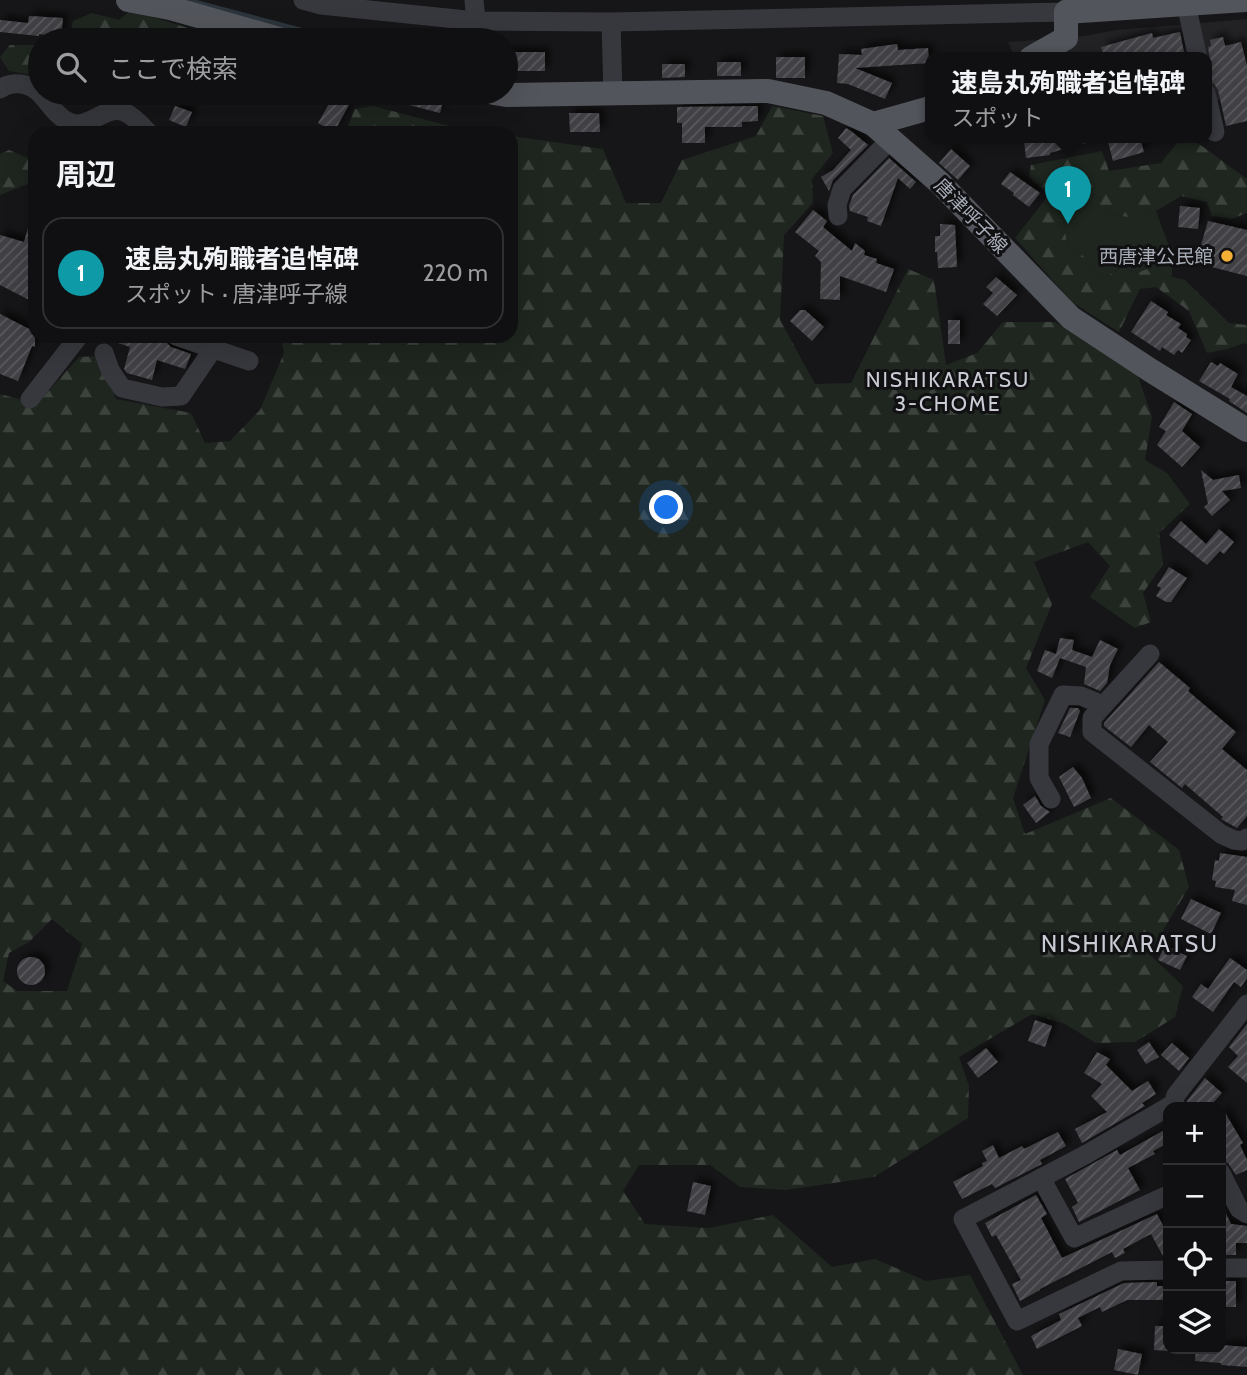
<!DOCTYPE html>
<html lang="ja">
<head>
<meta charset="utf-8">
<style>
	:root { --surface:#101012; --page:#19191b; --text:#f1f3f6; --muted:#9c9d9f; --line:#303032; --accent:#0f766e }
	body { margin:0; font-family:Cabin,"Noto Sans JP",sans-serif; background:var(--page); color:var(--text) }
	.controls { position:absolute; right:21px; bottom:21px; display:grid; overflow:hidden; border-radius:14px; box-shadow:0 7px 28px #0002 }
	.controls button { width:63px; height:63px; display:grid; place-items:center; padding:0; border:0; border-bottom:2px solid var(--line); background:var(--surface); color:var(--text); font:35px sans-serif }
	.you { position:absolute; left:667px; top:508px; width:24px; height:24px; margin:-18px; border:5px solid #fff; border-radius:50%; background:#1a73e8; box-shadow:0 0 0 10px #1a73e833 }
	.badge { display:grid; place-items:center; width:46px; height:46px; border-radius:50%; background:var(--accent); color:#fff; font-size:23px; font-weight:700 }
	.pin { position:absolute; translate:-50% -58px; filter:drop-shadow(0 2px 4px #0008) }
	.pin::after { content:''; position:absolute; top:37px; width:24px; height:21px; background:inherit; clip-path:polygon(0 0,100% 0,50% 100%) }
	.popup { position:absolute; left:925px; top:52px; width:287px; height:91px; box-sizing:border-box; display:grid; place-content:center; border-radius:14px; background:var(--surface); filter:drop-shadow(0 2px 5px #0005); font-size:23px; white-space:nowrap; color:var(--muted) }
	.popup b { font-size:26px; color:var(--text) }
	.popup::after { content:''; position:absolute; left:50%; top:100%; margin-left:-14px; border:14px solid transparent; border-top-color:var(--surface) }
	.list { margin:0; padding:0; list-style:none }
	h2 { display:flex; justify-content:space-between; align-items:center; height:91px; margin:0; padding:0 28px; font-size:30px }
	h2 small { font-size:23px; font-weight:400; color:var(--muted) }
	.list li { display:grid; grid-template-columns:46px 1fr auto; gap:21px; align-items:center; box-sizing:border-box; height:112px; margin:0 14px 14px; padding:0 14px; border:2px solid var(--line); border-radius:21px }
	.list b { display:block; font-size:26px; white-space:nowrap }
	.list p { margin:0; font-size:23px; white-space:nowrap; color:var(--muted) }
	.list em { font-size:23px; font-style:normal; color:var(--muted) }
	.icon { flex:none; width:38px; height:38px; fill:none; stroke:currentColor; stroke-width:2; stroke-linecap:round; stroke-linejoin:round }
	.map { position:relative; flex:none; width:1247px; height:1375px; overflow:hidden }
	.search { position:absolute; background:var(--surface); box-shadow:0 7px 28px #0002; left:28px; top:28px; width:490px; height:77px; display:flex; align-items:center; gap:18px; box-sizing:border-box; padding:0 24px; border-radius:38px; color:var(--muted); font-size:26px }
	.panel { position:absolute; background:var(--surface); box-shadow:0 7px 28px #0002; left:28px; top:126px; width:490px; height:217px; border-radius:21px }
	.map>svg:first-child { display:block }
	.built { fill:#222225 }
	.green { fill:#1e261f }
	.forest { fill:url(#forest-firs); fill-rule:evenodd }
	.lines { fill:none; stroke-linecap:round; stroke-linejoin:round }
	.stream { stroke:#2c353c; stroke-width:4.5 }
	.building { fill:url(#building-hatch); filter:url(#shadow) }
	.minor { stroke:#37383d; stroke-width:19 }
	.major { stroke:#53555c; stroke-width:24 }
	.poi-dot { fill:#f2b134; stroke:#111113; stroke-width:2.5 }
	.labels { text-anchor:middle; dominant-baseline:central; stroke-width:6; stroke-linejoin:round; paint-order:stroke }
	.street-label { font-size:19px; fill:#a8adb8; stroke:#111113 }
	.poi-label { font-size:19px; fill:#a8adb8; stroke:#111113; text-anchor:end }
	.neighbourhood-label { font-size:21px; letter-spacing:2px; fill:#c9ccd4; stroke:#111113 }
	.quarter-label { font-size:23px; letter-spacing:2px; fill:#c9ccd4; stroke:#111113 }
</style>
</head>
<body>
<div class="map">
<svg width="1247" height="1375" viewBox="0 0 1247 1375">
	<defs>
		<pattern id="forest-firs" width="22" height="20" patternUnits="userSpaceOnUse" patternTransform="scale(1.75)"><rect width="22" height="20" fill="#1e261f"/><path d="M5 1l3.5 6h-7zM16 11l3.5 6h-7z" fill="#3c433d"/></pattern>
		<pattern id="building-hatch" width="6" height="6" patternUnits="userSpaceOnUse" patternTransform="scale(1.75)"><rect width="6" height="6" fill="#404145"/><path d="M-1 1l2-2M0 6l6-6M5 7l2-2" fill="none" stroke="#595a5e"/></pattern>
		<filter id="shadow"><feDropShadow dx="5" dy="-5" stdDeviation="3.5" flood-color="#0009"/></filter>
	</defs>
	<rect width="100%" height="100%" fill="#161618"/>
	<path class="built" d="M1247 19V92L1207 103 1206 58H1015L1008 42 1078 37 1117 30Z"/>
	<path class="green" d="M1156 211 1172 254V277L1154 267 1136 273 1122 267 1103 279 1078 250 1068 248 1062 215 1074 212H1100L1133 218Z"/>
	<g class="forest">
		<path d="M131 10 226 40H69L73 21 92 13 119 20Z"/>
		<path d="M10 45H40V82L32 75 9 71 0 57Z"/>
		<path d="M373 106 457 128 493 133H345L355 109Z"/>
		<path d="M772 106 823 116 833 153 812 179 813 203 784 235 780 320 815 384 851 383 908 269 934 280 946 365 977 353 1003 322H1055L1138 376 1152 417 1145 460 1167 473 1190 504 1159 533 1163 564 1143 593 1151 622 1135 628 1090 597 1110 566 1088 542 1034 562 1052 604 1026 668 1045 700 1013 798 1025 834 1111 798 1179 850 1189 887 1149 954 1183 986 1175 1017 1135 1042 1096 1043 1065 1024 1032 1014 959 1057 969 1086 968 1118 874 1177 786 1190 740 1187 710 1165H639L623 1191 645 1224 709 1228 773 1215 832 1267 875 1259 926 1281 970 1275 1023 1375H0V394L37 404 79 357 99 356 116 399 191 413 205 443 230 441 260 410 284 353 281 336H511V136L603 149 626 203H661L682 160 756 136ZM52 919 82 944 67 991H17L3 981 9 953 29 942Z"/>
		<path d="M1181 138H1191L1247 179V213L1232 219 1212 216 1207 202 1181 196 1156 211 1133 218 1100 212H1074L1062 216 1068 248 1078 250 1103 279 1122 267 1136 273 1154 267 1172 277 1185 280 1229 323 1247 325V345L1245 343 1227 349 1207 353 1189 311 1156 287 1140 289 1119 332 1072 302 1015 238 1049 195 1029 177 1031 165 1102 151 1109 171 1161 163Z"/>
		<path d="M9 150 28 158 30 183 0 195V154Z"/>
	</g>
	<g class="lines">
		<path class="stream" d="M188 0 339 40"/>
	</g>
	<g class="building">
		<path d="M29 16 63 18 61 37 39 34V36L0 32V20L28 23Z"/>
		<path d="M1180 32 1185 58H1105L1101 47 1152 33 1153 38Z"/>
		<path d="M1223 37 1225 46 1241 42 1247 66V121L1226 126 1218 90 1214 84 1208 81 1206 72V67L1210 61 1208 47 1211 46 1210 40Z"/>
		<path d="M897 44 898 50 928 48 929 63 855 68 892 83 885 99 848 84 837 83 839 54 862 55 861 49Z"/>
		<rect x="506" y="52" width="39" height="19"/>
		<rect x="776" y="57" width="29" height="21"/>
		<rect x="717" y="62" width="24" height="14"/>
		<path d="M662 64H685V77L662 78Z"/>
		<path d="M378 93H428L444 97 440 113 378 97Z"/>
		<path d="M334 95 350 103 334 132 318 123Z"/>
		<path d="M175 106 192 112 186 127 169 120Z"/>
		<path d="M758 106V121L742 122V127H705V143H682V123H677V107Z"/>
		<path d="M569 113H599L600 132H570Z"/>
		<path d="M846 128 851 131 868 145 833 180 829 191 821 177 833 170 851 150 838 138Z"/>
		<path d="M1049 138H1088L1089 142 1050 153V155L1026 158 1024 141Z"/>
		<path d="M1107 138H1122L1123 143 1140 138 1144 152 1113 161Z"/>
		<path d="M951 149 970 166 958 180 939 163Z"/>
		<path d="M889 158 916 182 910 189 898 178 881 226 867 221 868 217 850 211 849 206 853 195Z"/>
		<path d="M1010 172 1040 193 1029 207 1013 195 1014 193 1001 184Z"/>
		<path d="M1180 206 1200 208 1198 229 1178 227Z"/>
		<path d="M813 210 827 221 823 227 852 251 855 243 865 251 864 255 877 259 876 263 894 269 886 292 840 276V300L820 299 821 262 815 256 819 251 795 232Z"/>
		<path d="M32 214 35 215V303L0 285V235L24 242Z"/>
		<path d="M1208 221 1247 230V276L1204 265 1209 247 1201 245Z"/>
		<path d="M940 224 955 225 957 267 938 268 937 252H935V236H940Z"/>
		<path d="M996 277 1017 295 997 316 983 304 993 293 986 287Z"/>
		<path d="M1151 301 1168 312 1166 315 1181 324 1178 328 1187 334 1186 337 1191 340 1182 353 1178 350 1174 355 1162 347 1160 351 1131 332Z"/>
		<path d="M800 310H805L824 327 812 341 790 321Z"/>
		<path d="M0 314 35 332V347L32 346 18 381 0 374Z"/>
		<rect x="948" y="320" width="12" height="24"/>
		<path d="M104 336H144L165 343V341L171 347 191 354 185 369 157 360 152 380 127 373 124 369 130 347 103 338Z"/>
		<path d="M1211 362 1218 366 1220 363 1238 374 1231 387 1247 396V413L1229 401 1230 399 1199 381Z"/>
		<path d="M1174 402 1192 414 1182 431 1200 447 1182 467 1157 445 1166 431 1159 427Z"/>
		<path d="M1201 470 1213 480 1239 475 1241 488 1222 491 1230 500 1212 516 1204 507 1208 504Z"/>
		<path d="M1181 521 1206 544 1219 529 1234 542 1224 554 1220 551 1207 565 1169 535Z"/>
		<path d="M1169 567 1187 578 1171 602H1166L1156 596 1161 588 1157 586Z"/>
		<path d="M1060 638 1074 640 1072 650 1092 657 1100 640 1118 649 1110 665 1107 683 1100 691 1084 684 1086 667 1060 658 1052 678 1037 671 1045 650 1056 654Z"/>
		<path d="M1159 662 1190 688 1188 691 1236 732 1222 749 1247 770V816L1237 828 1221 819 1223 817 1185 784 1182 788 1150 762 1168 742 1149 725 1131 747 1104 726V723Z"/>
		<path d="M1070 708H1078L1080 711 1070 737 1058 733Z"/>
		<path d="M1073 767 1082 778 1091 798 1074 807 1059 777Z"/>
		<path d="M1035 796 1041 806 1050 812 1036 823 1023 805Z"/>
		<path d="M1220 853 1247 857V905L1232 901 1235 890 1215 887 1216 881 1212 880 1215 860 1219 861Z"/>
		<path d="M1191 899 1221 913 1211 934 1181 919Z"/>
		<path d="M1165 945 1187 956 1180 970 1158 960Z"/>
		<circle cx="31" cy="971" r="14"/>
		<path d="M1230 958 1247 970V978L1241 987 1234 982 1213 1012 1192 997 1201 984 1208 989Z"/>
		<path d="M1035 1020 1052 1026 1045 1047 1028 1041Z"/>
		<path d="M1247 1024V1083L1228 1067 1238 1056 1229 1047Z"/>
		<path d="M1149 1042 1159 1057 1146 1064 1137 1050Z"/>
		<path d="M1172 1043 1189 1058 1179 1071 1161 1055Z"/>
		<path d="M986 1048 998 1062 978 1078 967 1063Z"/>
		<path d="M1097 1052 1110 1059 1106 1065 1132 1091 1148 1081 1156 1094 1142 1103 1145 1106 1082 1143 1075 1129 1107 1112 1091 1096 1102 1084 1084 1073Z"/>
		<path d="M1205 1078 1222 1093 1209 1107H1188L1186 1105 1187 1101Z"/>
		<path d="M1221 1106 1243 1143 1240 1145 1247 1160V1170L1236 1175 1228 1163 1221 1161Z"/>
		<path d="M1168 1128V1143L1153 1151 1155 1154 1128 1168 1140 1190 1079 1222 1072 1207 1078 1203 1065 1179 1117 1150 1120 1155Z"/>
		<path d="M1058 1132 1066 1146 1040 1160 1042 1164 995 1188 992 1184 962 1199 953 1182 983 1166 982 1163 987 1161 982 1151 993 1145 999 1158 1022 1146 1024 1149Z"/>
		<path d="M693 1182 711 1186 705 1215 687 1211Z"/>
		<path d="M1036 1195 1047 1214 1041 1218 1062 1258 1157 1214 1168 1235V1258H1164L1151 1234 1123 1249 1125 1253 1115 1258 1112 1252 1040 1289V1290L1020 1301 1012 1284 1021 1280 996 1235 992 1237 985 1223Z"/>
		<path d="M1221 1203 1231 1224 1247 1226V1243H1236V1255H1221Z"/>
		<rect x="1221" y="1281" width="15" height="26"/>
		<path d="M1157 1282V1286H1167V1300H1127L1102 1312 1100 1307 1078 1318 1082 1326 1037 1349 1031 1336 1061 1320 1059 1314 1124 1283Z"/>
		<path d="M1155 1326H1168V1351L1154 1350Z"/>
		<path d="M1221 1345 1247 1347V1367L1221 1365V1363L1195 1361 1196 1349H1221Z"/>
		<path d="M1118 1349 1142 1354 1138 1375 1114 1370Z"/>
	</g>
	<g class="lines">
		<g class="minor">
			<path d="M303 0 321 5 476 21 611 22 1066 12 1071 2"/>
			<path d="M474 0 476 21"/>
			<path d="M1186 4 1198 58"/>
			<path d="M611 22 613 95"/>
			<path d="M0 89C7 84 13 83 21 84 43 86 49 112 67 121 87 133 104 104 124 112 133 115 143 127 149 133"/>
			<path d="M1206 93 1215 132"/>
			<path d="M838 216 837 205 842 189 891 139"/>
			<path d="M176 336 249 361"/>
			<path d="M104 353 110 370 122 388 162 397 181 396 213 349"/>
			<path d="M30 399 79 336"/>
			<path d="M1150 654 1092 718V732L1221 834 1234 840 1242 841 1247 838"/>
			<path d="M1051 799 1039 778V744L1063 695 1081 696 1103 705"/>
			<path d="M1168 1107 1087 1154 963 1219 1017 1321 1121 1271 1168 1270"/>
			<path d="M1168 1107 1173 1104 1176 1095 1247 1004"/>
			<path d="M1221 1173 1239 1209 1247 1214"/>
			<path d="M1041 1178 1074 1238 1168 1195"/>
			<path d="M1221 1268H1247"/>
		</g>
		<g class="major">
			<path d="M128 0 170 8 283 40"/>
			<path d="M1031 58 1066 38V12L1245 0"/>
			<path d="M494 93 506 95 768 91 826 103 873 124 940 183 1071 318 1150 370 1247 430"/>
			<path d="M873 124 930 108"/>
		</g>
	</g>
	<circle class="poi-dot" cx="1227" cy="256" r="7"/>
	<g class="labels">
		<g class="street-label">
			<text transform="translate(971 216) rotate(46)">唐津呼子線</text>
		</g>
		<g class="poi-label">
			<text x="1213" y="256">西唐津公民館</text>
		</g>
		<g class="neighbourhood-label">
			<text x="948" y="379">NISHIKARATSU<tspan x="948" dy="24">3-CHOME</tspan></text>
		</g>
		<g class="quarter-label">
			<text x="1130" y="944">NISHIKARATSU</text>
		</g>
	</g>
</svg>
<div class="controls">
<button>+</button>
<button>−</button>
<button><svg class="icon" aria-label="locate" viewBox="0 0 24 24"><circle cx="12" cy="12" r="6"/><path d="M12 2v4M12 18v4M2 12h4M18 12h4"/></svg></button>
<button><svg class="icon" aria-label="layers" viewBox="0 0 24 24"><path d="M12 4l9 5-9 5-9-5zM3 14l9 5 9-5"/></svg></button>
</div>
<div class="you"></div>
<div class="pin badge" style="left:1068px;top:224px;background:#0f9aa8">1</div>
<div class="popup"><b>速島丸殉職者追悼碑</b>スポット</div>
<div class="search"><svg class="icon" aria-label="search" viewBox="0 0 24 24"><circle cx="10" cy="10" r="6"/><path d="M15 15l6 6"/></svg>ここで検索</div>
<section class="panel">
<h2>周辺<small></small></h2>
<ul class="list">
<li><span class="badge" style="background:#0f9aa8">1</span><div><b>速島丸殉職者追悼碑</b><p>スポット · 唐津呼子線</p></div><em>220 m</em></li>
</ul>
</section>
</div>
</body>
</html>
